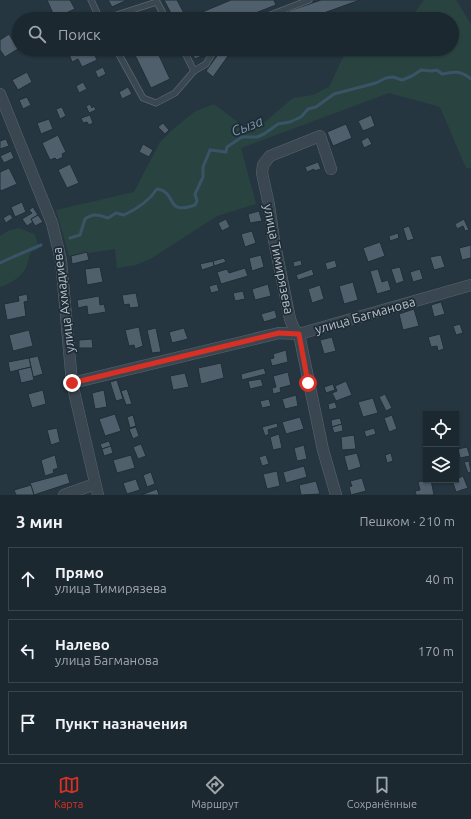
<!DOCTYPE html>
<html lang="ru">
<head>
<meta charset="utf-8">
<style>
	:root { --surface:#1c2830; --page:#253038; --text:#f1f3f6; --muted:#a0a6ab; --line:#3a444c; --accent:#d93025 }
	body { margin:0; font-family:Ubuntu,sans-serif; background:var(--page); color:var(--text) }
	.controls { position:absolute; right:12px; bottom:12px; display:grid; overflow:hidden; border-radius:0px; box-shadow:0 1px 3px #0004 }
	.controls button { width:36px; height:36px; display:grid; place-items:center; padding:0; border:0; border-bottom:1px solid var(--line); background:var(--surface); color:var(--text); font:20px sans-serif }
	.stop { position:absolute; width:12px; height:12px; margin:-9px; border:3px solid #d93025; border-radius:50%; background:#fff }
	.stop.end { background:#d93025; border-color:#fff; box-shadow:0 1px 4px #0008 }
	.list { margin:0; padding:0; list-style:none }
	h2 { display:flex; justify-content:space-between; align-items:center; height:52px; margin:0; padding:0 16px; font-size:17px }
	h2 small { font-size:13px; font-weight:400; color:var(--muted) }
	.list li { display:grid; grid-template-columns:26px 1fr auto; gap:12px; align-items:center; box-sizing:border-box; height:64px; margin:0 8px 8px; padding:0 8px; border:1px solid var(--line); border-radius:0px }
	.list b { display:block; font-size:15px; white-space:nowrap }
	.list p { margin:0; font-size:13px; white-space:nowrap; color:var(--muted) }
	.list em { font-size:13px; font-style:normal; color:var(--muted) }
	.icon { flex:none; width:22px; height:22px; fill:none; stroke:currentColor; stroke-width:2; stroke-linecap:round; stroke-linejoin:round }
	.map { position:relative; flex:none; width:471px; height:495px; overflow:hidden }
	.search { position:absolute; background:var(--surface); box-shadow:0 1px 3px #0004; left:12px; right:12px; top:12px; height:44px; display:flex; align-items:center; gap:10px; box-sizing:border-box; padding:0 14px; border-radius:22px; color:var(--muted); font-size:15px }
	.sheet { height:268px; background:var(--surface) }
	nav { display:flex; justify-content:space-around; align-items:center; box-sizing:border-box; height:56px; border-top:1px solid var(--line); background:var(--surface); font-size:11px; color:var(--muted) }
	nav a { display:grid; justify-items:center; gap:2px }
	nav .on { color:var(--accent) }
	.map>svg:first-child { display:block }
	.green { fill:#294341 }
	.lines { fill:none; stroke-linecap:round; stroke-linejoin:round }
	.stream { stroke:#3a5467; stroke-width:3 }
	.building { fill:#4f5f6b; stroke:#212e37 }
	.service-casing { stroke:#58656e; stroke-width:7 }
	.minor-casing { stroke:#58656e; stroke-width:12 }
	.service { stroke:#3a4750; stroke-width:5.5 }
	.minor { stroke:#3a4750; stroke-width:11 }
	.route { stroke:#d93025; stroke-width:5 }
	.labels { text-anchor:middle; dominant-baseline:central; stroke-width:3.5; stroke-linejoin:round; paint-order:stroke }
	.street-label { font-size:13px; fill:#b7c2cb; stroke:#1f2c35 }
	.water-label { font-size:14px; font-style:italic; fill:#7897ad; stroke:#1f2c35 }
</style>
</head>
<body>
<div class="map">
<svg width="471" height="495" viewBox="0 0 471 495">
	<rect width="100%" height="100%" fill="#263640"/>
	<g class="green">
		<path d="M424 0H456L471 24V168H466L440 107 389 93 241 148 256 204 217 216 152 258 136 265 117 268 115 249 69 256 56 210 134 192 160 142 171 131 194 112 214 104 252 133 293 98 313 95 329 87 345 53 365 49H452V19H410Z"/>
		<path d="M19 228 34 234 37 240 38 249 31 252C29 257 28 263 26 268 21 277 10 284 0 287V236L8 231Z"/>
	</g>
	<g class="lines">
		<g class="stream">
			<path d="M70 238 80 235 85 219C94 213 98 215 108 218L116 213 124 215C137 209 149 201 157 189 178 192 164 216 195 205L197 201 195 194 203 177V167L210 150 226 152 227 147 242 137H257L264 134 278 124 290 122 301 117 308 109 316 107 334 94 376 83 386 78 393 77 402 80 412 76 421 70 432 71 437 70 442 74C455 72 460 70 471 79"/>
			<path d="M0 263 13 257 41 245"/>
		</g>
	</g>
	<g class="building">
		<path d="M47 0H70L75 9 55 18Z"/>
		<path d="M108 0H127L112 7Z"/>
		<path d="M164 0H177L187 19H174Z"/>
		<path d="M231 0H274L276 5 240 19H196L195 15Z"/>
		<path d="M321 0H360L307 19H292L289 11Z"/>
		<path d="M9 34 18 49 5 57 0 50V40Z"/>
		<path d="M67 49H92L97 60 82 67 78 59 72 62Z"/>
		<path d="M132 49H156L170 79 151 88Z"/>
		<path d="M189 49H203L206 54 195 59Z"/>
		<path d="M222 49H233L213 77 206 71Z"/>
		<path d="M103 67 106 74 98 78 95 71Z"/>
		<path d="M27 72 32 82 18 90 12 80Z"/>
		<path d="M83 82 87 89 79 93 76 86Z"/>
		<path d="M128 87 132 94 122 99 119 92Z"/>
		<path d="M27 97 31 105 23 109 19 100Z"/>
		<path d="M90 104 92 108 94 106 96 110 89 113 86 106Z"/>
		<path d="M62 107 66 116 60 119 56 109Z"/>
		<path d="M90 115 93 123 89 125 87 122 83 123 81 118Z"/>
		<path d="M371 115 375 126 363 131 358 121Z"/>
		<path d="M49 119 53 129 41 134 37 123Z"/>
		<path d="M163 123 169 130 165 134 158 127Z"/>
		<path d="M346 124 352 138 333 146 327 132Z"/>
		<path d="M58 135 66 152 62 154 63 157 57 160 55 158 50 160 42 143Z"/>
		<path d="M368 137 372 144 364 148 361 141Z"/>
		<path d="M6 139 9 146 0 149V141Z"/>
		<path d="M143 144 153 150 149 157 139 152Z"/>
		<path d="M11 151 14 158 4 163 0 156Z"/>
		<path d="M318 162 321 169 314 171V169L307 172 305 167Z"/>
		<path d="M70 164 79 183 67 188 58 170Z"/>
		<path d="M9 168 17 184 1 191 0 189V172Z"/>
		<path d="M22 202 26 212 15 217 11 207Z"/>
		<path d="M33 207 38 215 31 219 33 222 27 226 22 219 32 213 29 210Z"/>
		<path d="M259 211 262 221 250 223 248 214Z"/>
		<path d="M10 214 13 218 6 223 3 218Z"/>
		<path d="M38 215 43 222 35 226 31 219Z"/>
		<path d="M226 219 230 227 222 231 218 223Z"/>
		<path d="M464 219 469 230 465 231 463 226 457 229 455 224Z"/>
		<path d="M409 226 414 239 407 241 403 228Z"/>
		<path d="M252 231 256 243 245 247 241 234Z"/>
		<path d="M398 233 399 238 390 241 389 236Z"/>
		<path d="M380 242 385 256 368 262 363 248Z"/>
		<path d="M471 245V258L462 260 459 248Z"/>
		<path d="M87 252 89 260 72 264 71 256Z"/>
		<path d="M261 255 264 267 252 271 249 258Z"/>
		<path d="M441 255 445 267 434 270 430 257Z"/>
		<path d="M224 258 226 262 214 266 213 261Z"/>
		<path d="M301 260 302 265 294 267 293 262Z"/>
		<path d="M335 260 337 267 327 270 325 263Z"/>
		<path d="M213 261 214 266 202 270 200 264Z"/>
		<path d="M100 267 103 282 87 285 85 269Z"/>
		<path d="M400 267 404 281 396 284 391 269Z"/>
		<path d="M245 268 248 276 221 284 217 272 227 269 229 273Z"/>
		<path d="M312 269 314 275 298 280 296 275Z"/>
		<path d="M378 269 382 282 388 280 391 290 377 294 370 271Z"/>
		<path d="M420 269 423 279 413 282 410 272Z"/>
		<path d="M353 282 358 300 344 304 339 286Z"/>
		<path d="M217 284 219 291 211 293 209 286Z"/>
		<path d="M268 284 271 296 255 300 252 289Z"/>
		<path d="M320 285 324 299 312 303 308 289Z"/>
		<path d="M243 291 245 299 235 301 233 293Z"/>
		<path d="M136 293 139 307 130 308 129 304 124 305 122 295Z"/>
		<path d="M27 294 28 301 24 302 26 316 7 320 4 304 19 301 18 296Z"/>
		<path d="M99 296 100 305 104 304 106 312 88 315 87 306 78 308 77 300Z"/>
		<path d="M441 302 445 314 434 317 431 305Z"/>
		<path d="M414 309 419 326 403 330 399 314Z"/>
		<path d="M275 310 277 318 264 322 261 314Z"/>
		<path d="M460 324 463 333 456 335 453 326Z"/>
		<path d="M139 327 143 346 135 349 134 345 129 346 125 330Z"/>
		<path d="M156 328 161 352 152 353 147 330Z"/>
		<path d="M184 328 188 339 172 343 169 332Z"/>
		<path d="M29 330 33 346 13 351 9 335Z"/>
		<path d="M440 334 444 349 438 351 437 346 431 347 428 337Z"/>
		<path d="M332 337 336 351 324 354 320 340Z"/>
		<path d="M92 339 93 348H79V340Z"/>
		<path d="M286 350 288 362 272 366 270 359 274 358 273 354Z"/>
		<path d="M38 356 43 374 33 377 29 358Z"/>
		<path d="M29 358 31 367 10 372 8 362Z"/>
		<path d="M221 363 224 378 201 384 198 368Z"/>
		<path d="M31 367 34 380 21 383 18 370Z"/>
		<path d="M264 368 266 374 242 380 241 374Z"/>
		<path d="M288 372 291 385 280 388 281 392 273 394 272 388 276 387 273 376Z"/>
		<path d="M185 373 189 387 173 390 170 376Z"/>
		<path d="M261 379 263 386 250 389 248 381Z"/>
		<path d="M117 380 123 399 116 401 110 382Z"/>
		<path d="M346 381 352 395 336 401 332 393 337 391 335 386Z"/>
		<path d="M333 384 335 390 326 393 324 387Z"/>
		<path d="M127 389 132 404 126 405 121 391Z"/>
		<path d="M43 390 46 404 32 408 28 394Z"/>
		<path d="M104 390 107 407 95 409 92 393Z"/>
		<path d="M385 394 392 408 386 411 379 397Z"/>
		<path d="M296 395 298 406 285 409 282 399Z"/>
		<path d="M373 398 378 413 363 417 358 402Z"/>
		<path d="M269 399 271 406 262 408 260 401Z"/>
		<path d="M335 402 337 408 329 410 328 404Z"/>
		<path d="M115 414 121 431 105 436 99 419Z"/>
		<path d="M133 415 136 426 130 428 127 417Z"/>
		<path d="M392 415 397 429 389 432 384 418Z"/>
		<path d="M300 417 304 429 286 434 282 422Z"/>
		<path d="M340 418 342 424 332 427 331 420Z"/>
		<path d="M277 423 278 427 268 430 269 434 265 436 262 427Z"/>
		<path d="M342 424 343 431 334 433 332 427Z"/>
		<path d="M136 427 139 436 133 439 129 429Z"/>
		<path d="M57 428 60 442 51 445 47 430Z"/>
		<path d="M374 428 376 434 366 437 364 431Z"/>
		<path d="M279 434 282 448 273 450 270 437Z"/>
		<path d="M354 435 356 449 342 450 341 437Z"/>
		<path d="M109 441 111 446 102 449 100 444Z"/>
		<path d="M141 444 146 456 138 459 133 447Z"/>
		<path d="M304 445 307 459 297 461 294 448Z"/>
		<path d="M111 446 113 453 104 456 102 449Z"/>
		<path d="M467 447 470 456 460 458 458 449Z"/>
		<path d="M357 453 361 467 348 471 344 456Z"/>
		<path d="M391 453 393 461 387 463 385 455Z"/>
		<path d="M55 455 58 468 53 470 54 473 45 476 41 460Z"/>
		<path d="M131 455 135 468 117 473 113 460Z"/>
		<path d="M266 455 269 464 262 466 259 457Z"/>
		<path d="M469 461 471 472 468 473 464 462Z"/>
		<path d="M304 466 307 477 286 483 283 472Z"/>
		<path d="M277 471 280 486 267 489 263 474Z"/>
		<path d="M151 472 155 484 147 487 143 475Z"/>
		<path d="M67 473 70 483 34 495 30 483Z"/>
		<path d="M463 476 468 488 456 492 452 480H456V479Z"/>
		<path d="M362 478 366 491 351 495 349 487 352 486 350 481Z"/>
		<path d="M136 479 140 490 127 494 123 483Z"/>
		<path d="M427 480H431L434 495H416L415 491 420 490 418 482Z"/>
		<path d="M316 481 320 494 301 495 299 485Z"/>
		<path d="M31 485 34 495H16L14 490Z"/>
		<path d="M157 489 159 495H141Z"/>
	</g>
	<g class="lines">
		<defs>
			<g id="service">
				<path d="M91 0 100 19"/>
				<path d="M104 19 157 2 166 19"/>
				<path d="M260 19 309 0"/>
				<path d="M116 49 143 98 156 103 175 93 194 71 206 64 215 49"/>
				<path d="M183 49 194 71"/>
			</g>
			<g id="minor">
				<path d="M0 94 52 223 61 260 72 383 98 495"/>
				<path d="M331 169 320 136 270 156 263 165 262 173 269 205 274 240 290 319 294 329 299 334 323 450 336 495"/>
				<path d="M72 383 279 333 299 334 471 285"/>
				<path d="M64 495 95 484"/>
			</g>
		</defs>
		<use href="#service" class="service-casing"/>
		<use href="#minor" class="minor-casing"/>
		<use href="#service" class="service"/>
		<use href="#minor" class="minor"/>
	</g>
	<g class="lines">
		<path class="route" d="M72 383 279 333 299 334 308 383"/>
	</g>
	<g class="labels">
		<g class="street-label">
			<text transform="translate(279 259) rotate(79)">улица Тимирязева</text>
			<text transform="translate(63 300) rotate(-97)">улица Ахмадиева</text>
			<text transform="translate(365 315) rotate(-16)">улица Багманова</text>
		</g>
		<g class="water-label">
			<text transform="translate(247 126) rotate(-21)">Сыза</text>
		</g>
	</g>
</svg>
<div class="controls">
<button><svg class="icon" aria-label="locate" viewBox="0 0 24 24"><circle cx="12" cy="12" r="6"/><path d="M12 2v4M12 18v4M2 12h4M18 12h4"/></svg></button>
<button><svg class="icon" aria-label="layers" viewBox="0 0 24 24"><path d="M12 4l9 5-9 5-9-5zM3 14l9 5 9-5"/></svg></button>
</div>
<div class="stop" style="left:308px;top:383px"></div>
<div class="stop end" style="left:72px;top:383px"></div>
<div class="search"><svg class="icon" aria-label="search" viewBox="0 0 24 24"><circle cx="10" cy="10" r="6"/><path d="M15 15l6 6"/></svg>Поиск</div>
</div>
<section class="sheet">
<h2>3 мин<small>Пешком · 210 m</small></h2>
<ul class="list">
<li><svg class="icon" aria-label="ahead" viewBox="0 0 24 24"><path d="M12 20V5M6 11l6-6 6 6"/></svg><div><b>Прямо</b><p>улица Тимирязева</p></div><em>40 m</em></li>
<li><svg class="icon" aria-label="left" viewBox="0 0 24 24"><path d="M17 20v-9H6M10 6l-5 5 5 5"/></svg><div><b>Налево</b><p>улица Багманова</p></div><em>170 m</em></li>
<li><svg class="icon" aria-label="arrive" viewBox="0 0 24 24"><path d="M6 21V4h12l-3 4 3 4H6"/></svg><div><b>Пункт назначения</b></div></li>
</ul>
</section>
<nav>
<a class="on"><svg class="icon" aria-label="map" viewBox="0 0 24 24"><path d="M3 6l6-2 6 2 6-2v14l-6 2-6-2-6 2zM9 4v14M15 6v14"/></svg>Карта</a>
<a><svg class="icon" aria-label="directions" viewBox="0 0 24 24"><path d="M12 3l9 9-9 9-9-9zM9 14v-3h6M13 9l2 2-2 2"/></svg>Маршрут</a>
<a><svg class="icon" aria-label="saved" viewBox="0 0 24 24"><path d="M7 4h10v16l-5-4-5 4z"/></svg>Сохранённые</a>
</nav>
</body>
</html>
